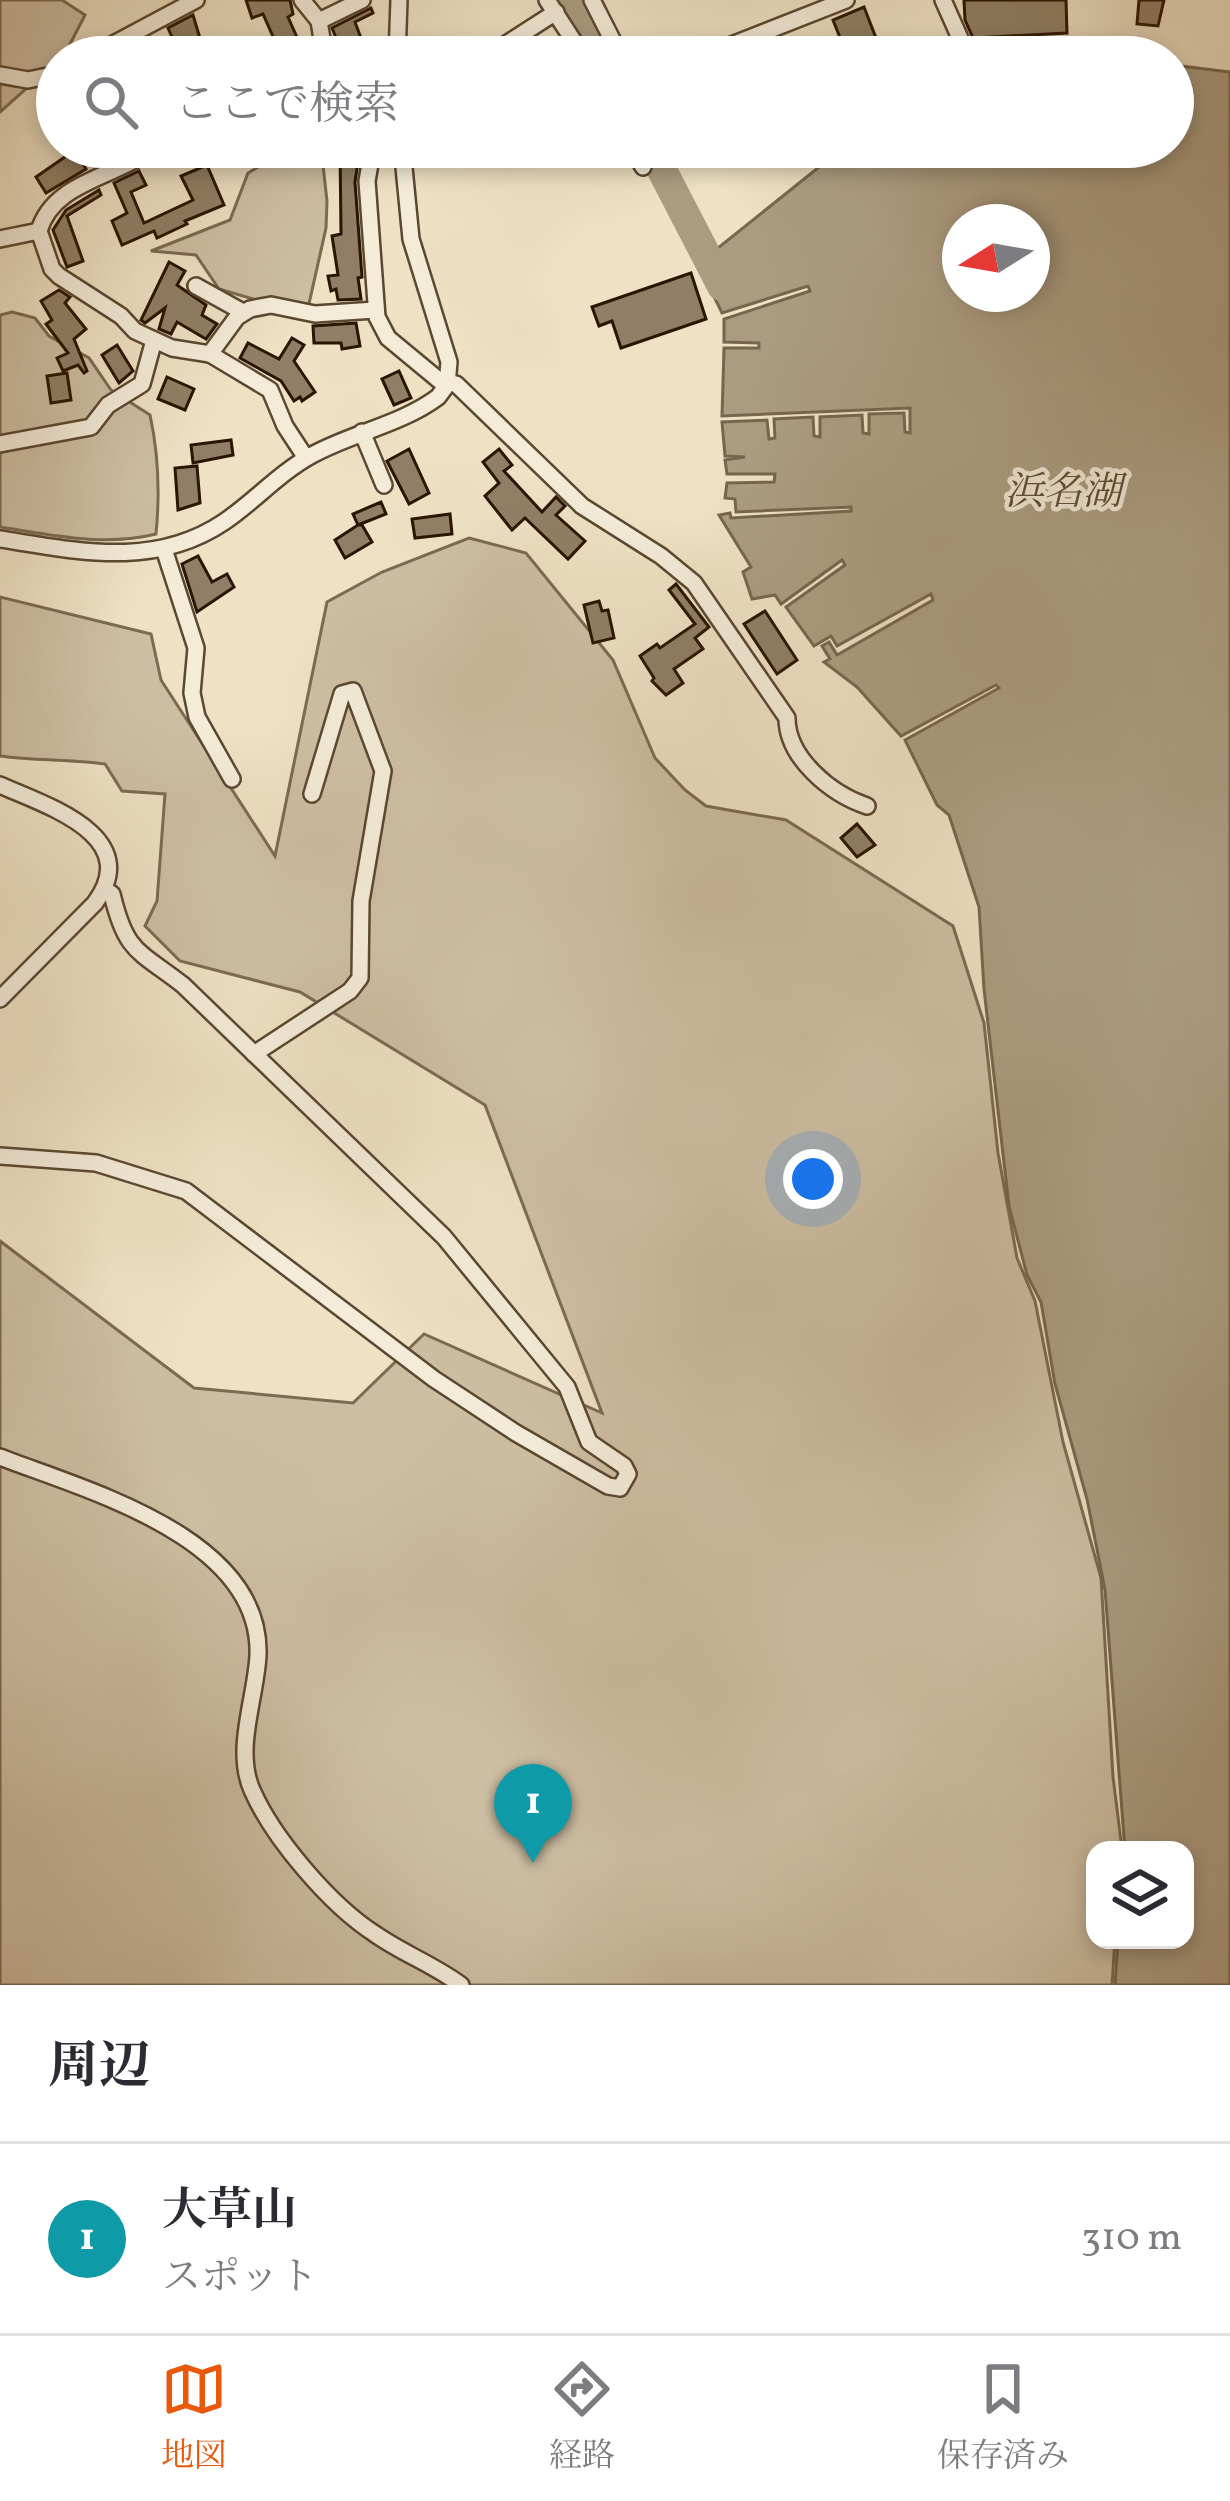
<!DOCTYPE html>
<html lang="ja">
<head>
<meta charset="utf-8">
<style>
	:root { --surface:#fff; --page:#f7f7f7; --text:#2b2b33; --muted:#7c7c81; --line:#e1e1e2; --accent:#ea580c }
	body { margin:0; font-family:Vollkorn,"Noto Serif JP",serif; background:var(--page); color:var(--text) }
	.controls { position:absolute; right:36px; bottom:36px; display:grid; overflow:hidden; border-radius:24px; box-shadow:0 6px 18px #0003 }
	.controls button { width:108px; height:108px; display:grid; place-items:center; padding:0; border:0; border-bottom:3px solid var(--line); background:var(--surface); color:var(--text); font:60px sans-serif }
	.compass { position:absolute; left:942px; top:204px; width:108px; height:108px; border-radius:50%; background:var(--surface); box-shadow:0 6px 18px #0003; rotate:259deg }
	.you { position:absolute; left:813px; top:1179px; width:42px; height:42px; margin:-30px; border:9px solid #fff; border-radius:50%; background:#1a73e8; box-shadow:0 0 0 18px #1a73e833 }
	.badge { display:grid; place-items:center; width:78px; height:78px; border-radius:50%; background:var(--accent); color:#fff; font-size:39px; font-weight:700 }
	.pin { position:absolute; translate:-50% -99px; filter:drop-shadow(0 3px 6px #0008) }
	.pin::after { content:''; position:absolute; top:63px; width:42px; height:36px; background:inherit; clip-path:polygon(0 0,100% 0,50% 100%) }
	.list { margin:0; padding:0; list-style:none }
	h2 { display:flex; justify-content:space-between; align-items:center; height:156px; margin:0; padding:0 48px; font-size:51px }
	h2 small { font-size:39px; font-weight:400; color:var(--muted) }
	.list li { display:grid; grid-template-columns:78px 1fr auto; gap:36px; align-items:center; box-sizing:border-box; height:192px; padding:0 48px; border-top:3px solid var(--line) }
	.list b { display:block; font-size:45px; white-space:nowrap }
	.list p { margin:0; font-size:39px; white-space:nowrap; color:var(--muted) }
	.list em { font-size:39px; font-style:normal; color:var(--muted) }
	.icon { flex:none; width:66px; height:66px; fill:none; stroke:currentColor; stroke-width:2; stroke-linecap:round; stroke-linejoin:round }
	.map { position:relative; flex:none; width:1230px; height:1985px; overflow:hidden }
	.search { position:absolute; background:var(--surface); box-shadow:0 6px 18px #0003; left:36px; right:36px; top:36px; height:132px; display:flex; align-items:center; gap:30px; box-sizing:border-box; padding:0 42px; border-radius:66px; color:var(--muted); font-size:45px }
	.sheet { height:348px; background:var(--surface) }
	nav { display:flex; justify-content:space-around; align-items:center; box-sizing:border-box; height:168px; border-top:3px solid var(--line); background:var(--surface); font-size:33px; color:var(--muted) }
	nav a { display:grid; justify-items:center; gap:6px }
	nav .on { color:var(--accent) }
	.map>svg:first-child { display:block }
	.green { fill:#cdbea3; stroke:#7c6a52; stroke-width:3 }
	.water { fill:#ab9c81; stroke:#77664d; stroke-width:3; fill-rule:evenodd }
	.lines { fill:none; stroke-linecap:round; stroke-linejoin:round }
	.river { stroke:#ab9c81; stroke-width:30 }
	.building { fill:#907f66; stroke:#2a1500; stroke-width:3 }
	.street-casing { stroke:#5b4831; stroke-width:20 }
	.street { stroke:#f4ecd9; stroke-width:15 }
	.labels { text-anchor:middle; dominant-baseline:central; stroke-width:9; stroke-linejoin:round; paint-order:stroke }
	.water-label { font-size:39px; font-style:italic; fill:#5e4b34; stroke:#f4ecd9 }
</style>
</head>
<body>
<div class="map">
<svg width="1230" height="1985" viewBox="0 0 1230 1985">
	<rect width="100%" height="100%" fill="#eee1c4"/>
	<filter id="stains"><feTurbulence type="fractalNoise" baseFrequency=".00167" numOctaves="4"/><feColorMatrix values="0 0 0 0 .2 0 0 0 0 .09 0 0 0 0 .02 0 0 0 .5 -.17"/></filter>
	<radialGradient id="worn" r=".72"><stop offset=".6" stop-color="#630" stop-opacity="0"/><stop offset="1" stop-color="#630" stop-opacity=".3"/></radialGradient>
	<g class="green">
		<path d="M0 0H62L85 15 65 54 0 112Z"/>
		<path d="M292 147H321L327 201 326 228 308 308 297 312 219 289 196 255 151 251 230 220 248 173Z"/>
		<path d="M12 312 35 318 49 336 89 358 111 390 150 415C159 456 160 493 156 534 104 547 52 535 0 527V315Z"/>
		<path d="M469 538 526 553 613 660 655 758 685 790 706 806 786 820 953 926 984 1023 998 1153 1017 1258 1035 1301 1063 1442 1101 1578 1113 1777 1121 1841V1850H1095V1940H1115L1112 1985H0V1241L194 1388 353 1403 424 1334 602 1413 485 1105 300 992 180 961 145 926 157 901 165 794 122 791 105 764C69 759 36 761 0 756V597L151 634 161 680 275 856 327 602 382 572Z"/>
	</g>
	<path class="water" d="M1173 65 1230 72V1985H1115L1118 1940H1185V1850H1125L1105 1590 1087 1499 1055 1384 1041 1302 1027 1275 1009 1206 984 989 979 907 949 815 937 805 905 740 999 688 996 685 901 736 857 687 824 662 830 659 822 646 829 642 837 655 933 600 931 594 837 646 831 636 814 646 786 607 845 565 842 560 781 604 775 595 752 599 743 572 751 567 719 515 730 513 731 518 851 511V507L736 512 735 499 725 498 727 483 774 482 775 474H727L725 460 745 457 725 456 722 422 767 420 769 439 775 438 774 419 813 417 814 436 820 437V417L862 415 863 433 869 434V414L904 413 905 432 910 433V408L722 416 724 348H759V343L724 342V319L810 291 808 286 722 313 698 264 844 147H1173ZM960 222H1032V294H960Z"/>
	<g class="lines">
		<g class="river">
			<path d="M574 0 604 57"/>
			<path d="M650 147 722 286 728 284"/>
		</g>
	</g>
	<g class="building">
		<path d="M246 0H290L293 14 288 17 304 53 282 57 263 14 252 18Z"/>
		<path d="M964 0H1066L1067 33 973 38 965 20Z"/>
		<path d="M1139 0H1164L1158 26 1137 24Z"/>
		<path d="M864 7 876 38 845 50 833 20Z"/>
		<path d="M371 8 373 13 355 22 368 57H344L332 28Z"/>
		<path d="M193 15 202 45 180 55 168 28Z"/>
		<path d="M340 149H360L355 182 362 277 358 278 361 299 338 300 336 289 331 291 328 276 338 275 332 236 341 234Z"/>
		<path d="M75 150 86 169 46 193 36 177Z"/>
		<path d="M207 165 224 205 185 221 187 224 157 238 154 231 122 245 112 221 127 213 114 183 139 171 146 185 131 192 144 223 193 200 181 176Z"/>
		<path d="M99 190 101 195 67 216 83 261 67 267 53 230 66 210Z"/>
		<path d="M169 262 185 271 177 285 206 305 202 315 217 324 206 339 177 322 171 334 159 329 165 308 145 323 141 320Z"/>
		<path d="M691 273 706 319 621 348 612 321 599 326 592 307Z"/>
		<path d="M59 290 70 297 65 303 86 329 74 339 87 371 84 373 78 365 63 371 57 358 68 353 46 324 52 320 41 301Z"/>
		<path d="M356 323 360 346 342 349 341 343H314L313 326Z"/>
		<path d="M292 338 304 345 294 361 315 392 302 401 300 397 294 401 281 381 240 358 248 343 279 359Z"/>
		<path d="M117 345 133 371 119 383 102 355Z"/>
		<path d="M399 371 411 398 394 405 382 379Z"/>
		<path d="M67 373 71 400 51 403 47 376Z"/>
		<path d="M167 377 194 389 185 410 158 399Z"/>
		<path d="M231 440 233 455 193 463 191 445Z"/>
		<path d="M409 449 429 493 409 504 387 461Z"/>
		<path d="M499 449 512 465 504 471 542 512 556 497 565 506 556 515 585 541 568 559 525 518 512 530 485 496 499 483 483 462Z"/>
		<path d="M197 466 200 503 178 510 175 468Z"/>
		<path d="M381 502 386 514 358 525H362L372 542 345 558 335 540 358 525 353 514Z"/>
		<path d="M450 514 452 534 415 538 412 519Z"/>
		<path d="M198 556 212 582 227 574 234 587 197 612 182 564Z"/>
		<path d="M676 584 709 627 695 638 703 649 674 669 683 683 666 695 652 681 654 678 640 656 657 644 660 648 695 624 669 590Z"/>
		<path d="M599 601 602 611 608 610 614 638 593 643 584 605Z"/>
		<path d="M765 611 797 660 777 674 744 624Z"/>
		<path d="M857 824 875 845 857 857 841 838Z"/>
	</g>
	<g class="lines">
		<defs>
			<g id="street">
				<path d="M302 0 319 21"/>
				<path d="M547 0 584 57"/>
				<path d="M592 0 621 57"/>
				<path d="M943 0 963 45"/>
				<path d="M89 57 196 0"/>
				<path d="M321 57 324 51 319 21 362 0"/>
				<path d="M397 57 399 0"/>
				<path d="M486 57 556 12"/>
				<path d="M701 57 846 0"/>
				<path d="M0 75 28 80 57 74"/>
				<path d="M154 147C117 178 53 181 39 231L52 269 59 276 121 316 135 331 172 348 210 354 237 317 250 309 271 305 315 314 375 310"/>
				<path d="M373 147 367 181 377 317 388 338 446 386"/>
				<path d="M632 147 643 167"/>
				<path d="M0 239 39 231"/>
				<path d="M196 286 243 312"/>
				<path d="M210 354 270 390 285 426 306 458"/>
				<path d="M447 382 456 384 582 506 661 556 694 583 787 718C787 758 831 794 867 806"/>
				<path d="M362 432 384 485"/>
				<path d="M0 444 91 427 108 405 142 384 154 340"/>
				<path d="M0 539C78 551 154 569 224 522 255 501 279 473 312 455 352 433 402 424 438 397L447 385 449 362 411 239 402 147"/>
				<path d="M164 549 196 648 192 693 197 717 232 779"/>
				<path d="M0 785C44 805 145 835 95 903L0 999"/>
				<path d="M254 1054 350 991 360 978 361 901 383 771 353 691 342 694 312 794"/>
				<path d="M0 1156 96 1163 186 1191 434 1379 516 1433 608 1486 620 1488 628 1474 624 1466 589 1442 567 1387 444 1237 183 985C138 950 126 953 112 894L104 889"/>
				<path d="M0 1457C85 1490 262 1537 258 1655 256 1698 234 1749 252 1790 273 1838 330 1905 375 1934 402 1953 434 1965 461 1985"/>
			</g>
		</defs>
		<use href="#street" class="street-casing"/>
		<use href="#street" class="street"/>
	</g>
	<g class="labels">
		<g class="water-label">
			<text x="1063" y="494">浜名湖</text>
		</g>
	</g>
	<rect width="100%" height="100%" filter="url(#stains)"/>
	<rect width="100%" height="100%" fill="url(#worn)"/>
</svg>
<div class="controls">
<button><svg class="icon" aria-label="layers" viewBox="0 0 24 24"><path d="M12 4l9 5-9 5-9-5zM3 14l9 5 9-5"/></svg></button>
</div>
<svg class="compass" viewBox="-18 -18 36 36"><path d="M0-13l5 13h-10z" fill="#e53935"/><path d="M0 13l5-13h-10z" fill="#7c7c81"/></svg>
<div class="you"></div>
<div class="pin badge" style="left:533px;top:1863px;background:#0f9aa8">1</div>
<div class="search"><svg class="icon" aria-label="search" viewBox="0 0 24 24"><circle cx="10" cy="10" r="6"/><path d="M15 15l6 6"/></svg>ここで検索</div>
</div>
<section class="sheet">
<h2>周辺<small></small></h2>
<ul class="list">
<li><span class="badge" style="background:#0f9aa8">1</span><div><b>大草山</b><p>スポット</p></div><em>310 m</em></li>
</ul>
</section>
<nav>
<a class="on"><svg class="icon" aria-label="map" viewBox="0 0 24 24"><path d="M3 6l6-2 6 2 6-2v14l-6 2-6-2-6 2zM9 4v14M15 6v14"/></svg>地図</a>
<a><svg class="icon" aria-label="directions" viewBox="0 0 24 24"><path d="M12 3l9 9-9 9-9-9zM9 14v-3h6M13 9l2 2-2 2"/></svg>経路</a>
<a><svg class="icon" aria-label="saved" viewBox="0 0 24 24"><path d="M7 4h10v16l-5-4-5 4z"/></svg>保存済み</a>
</nav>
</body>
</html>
